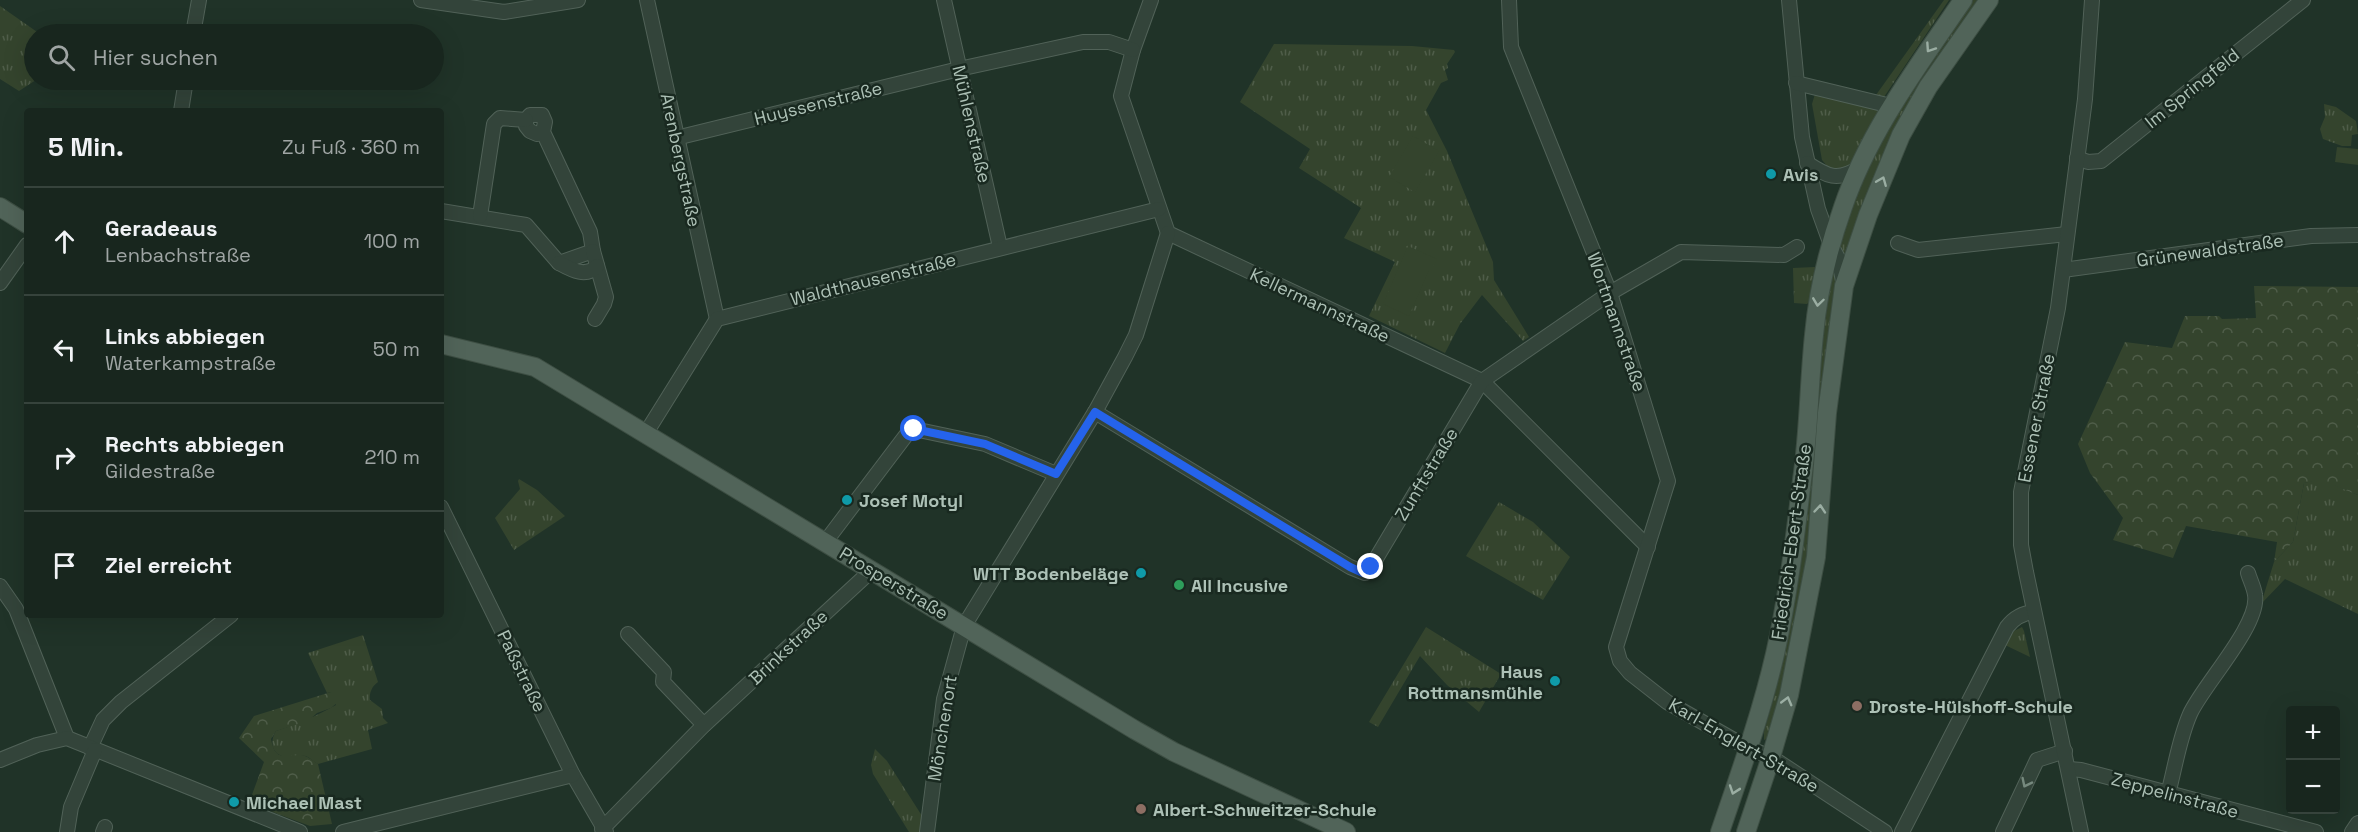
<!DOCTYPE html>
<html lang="de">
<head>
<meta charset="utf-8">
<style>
	:root { --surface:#18261e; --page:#212e27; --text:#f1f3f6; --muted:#9fa5a4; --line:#36433c }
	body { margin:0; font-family:"Space Grotesk",sans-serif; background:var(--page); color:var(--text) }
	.controls { position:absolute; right:18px; bottom:18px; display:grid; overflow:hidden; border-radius:6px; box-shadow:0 6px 24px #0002 }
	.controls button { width:54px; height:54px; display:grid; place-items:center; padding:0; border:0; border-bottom:2px solid var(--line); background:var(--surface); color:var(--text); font:30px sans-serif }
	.stop { position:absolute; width:18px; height:18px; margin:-14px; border:4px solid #2563eb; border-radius:50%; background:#fff }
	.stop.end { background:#2563eb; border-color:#fff; box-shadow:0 2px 6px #0008 }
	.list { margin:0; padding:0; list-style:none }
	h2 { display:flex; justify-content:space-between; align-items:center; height:78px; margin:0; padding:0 24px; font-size:26px }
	h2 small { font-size:20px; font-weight:400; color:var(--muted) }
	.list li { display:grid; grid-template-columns:39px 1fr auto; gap:18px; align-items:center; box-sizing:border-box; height:108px; padding:0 24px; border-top:2px solid var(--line) }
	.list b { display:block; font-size:22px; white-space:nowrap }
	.list p { margin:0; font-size:20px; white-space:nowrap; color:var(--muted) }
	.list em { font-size:20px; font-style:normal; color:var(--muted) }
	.icon { flex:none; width:33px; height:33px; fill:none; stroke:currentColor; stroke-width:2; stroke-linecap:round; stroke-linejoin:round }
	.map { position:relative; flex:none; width:2358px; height:832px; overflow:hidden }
	.search { position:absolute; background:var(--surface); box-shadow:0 6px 24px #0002; left:24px; top:24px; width:420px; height:66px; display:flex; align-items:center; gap:15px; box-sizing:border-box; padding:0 21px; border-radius:33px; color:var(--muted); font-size:22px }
	.panel { position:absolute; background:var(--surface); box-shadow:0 6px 24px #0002; left:24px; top:108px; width:420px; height:510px; border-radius:6px }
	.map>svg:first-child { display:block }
	.grass { fill:url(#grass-tufts) }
	.forest { fill:url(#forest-crowns) }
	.pitch { fill:#34442d }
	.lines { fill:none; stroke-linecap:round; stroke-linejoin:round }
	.minor-casing { stroke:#516258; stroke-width:16 }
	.major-casing { stroke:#3d4e43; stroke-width:20 }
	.minor { stroke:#33443a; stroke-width:14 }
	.major { stroke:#516459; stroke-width:18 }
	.oneway { stroke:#9baea3 }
	.oneway2 { stroke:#76897e }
	.route { stroke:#2563eb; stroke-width:8 }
	.culture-dot { fill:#0f9aa8; stroke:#192920; stroke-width:2 }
	.leisure-dot { fill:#2e9e5b; stroke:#192920; stroke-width:2 }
	.education-dot { fill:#8d6e63; stroke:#192920; stroke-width:2 }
	.labels { text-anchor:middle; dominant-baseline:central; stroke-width:5; stroke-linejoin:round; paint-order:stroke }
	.street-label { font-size:18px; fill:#adc1b6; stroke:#192920 }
	.poi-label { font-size:18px; font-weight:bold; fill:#adc1b6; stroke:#192920; text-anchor:start }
</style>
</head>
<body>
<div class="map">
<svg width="2358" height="832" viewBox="0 0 2358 832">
	<defs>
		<pattern id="grass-tufts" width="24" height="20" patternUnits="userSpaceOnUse" patternTransform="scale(1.5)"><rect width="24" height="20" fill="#34442d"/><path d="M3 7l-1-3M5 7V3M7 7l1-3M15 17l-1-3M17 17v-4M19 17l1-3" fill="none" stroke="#4f5d49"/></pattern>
		<pattern id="forest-crowns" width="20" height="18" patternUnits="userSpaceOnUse" patternTransform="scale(1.5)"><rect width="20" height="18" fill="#34442d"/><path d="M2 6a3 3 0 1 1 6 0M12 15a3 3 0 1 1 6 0" fill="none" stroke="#4f5d49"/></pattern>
	</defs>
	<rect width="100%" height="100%" fill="#203328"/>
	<g class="grass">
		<path d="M1944 0H1949L1884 97 1876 95Z"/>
		<path d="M1970 0H1977L1926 75 1847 258 1843 259 1840 244 1849 208 1876 146Z"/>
		<path d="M0 6 40 34H34V80H36L19 91 0 79Z"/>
		<path d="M1274 44 1412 46 1454 50 1455 52 1447 64 1448 68 1445 70 1448 80 1441 83 1426 110 1447 151 1493 262 1494 280 1529 337 1523 341 1482 295 1460 324 1445 353 1369 316 1395 262 1344 238 1361 208 1299 168 1310 149 1240 102Z"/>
		<path d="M1815 94 1878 109 1879 114 1854 163 1841 172 1828 167 1822 160 1812 104Z"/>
		<path d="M2324 104 2336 107 2356 121 2358 134 2352 135 2351 146H2342L2323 139 2320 129 2325 117Z"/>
		<path d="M1835 265 1836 284 1822 380 1820 451 1800 620 1768 738 1764 740V732C1806 593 1811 445 1825 300Z"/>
		<path d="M1815 267 1810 301 1807 304 1794 303 1793 268Z"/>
		<path d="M519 479 537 490 565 516 514 550 495 518 520 489 518 481Z"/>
		<path d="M2321 479 2358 495V614L2285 579 2261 604 2274 562 2293 542 2304 483Z"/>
		<path d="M1499 502 1533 522 1570 557 1543 600 1466 556Z"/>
		<path d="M1426 627 1501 674 1479 712 1447 685 1420 656 1378 727 1369 722Z"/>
		<path d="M2022 627 2024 631 2030 657 2005 645 2014 631Z"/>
		<path d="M363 635 378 682C372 686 369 693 370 700L382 709 383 718 388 723 368 730 372 749 318 764C314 762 310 758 306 756 299 754 293 758 286 757 272 755 269 742 276 731 298 724 316 716 336 705L331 692 327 693 308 653Z"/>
		<path d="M875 749 887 761 924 819 922 832H909L873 774 871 765Z"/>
	</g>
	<g class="forest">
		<path d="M2254 286 2358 287V495L2321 480 2304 483 2293 542 2274 562 2277 542 2186 526 2173 558 2113 540 2123 518 2090 473 2078 444 2125 342 2172 348 2185 316H2219L2222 319 2256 318Z"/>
		<path d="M331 692 337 694 338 702 331 708 317 713 308 721 276 731 271 739C275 762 285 755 300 755 307 755 313 761 318 764L332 824 310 826 249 803 264 762 239 738 254 716Z"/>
	</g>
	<g class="pitch">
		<path d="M1413 136 1439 151 1415 192 1389 177Z"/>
		<path d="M2337 147 2358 149V165L2335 162Z"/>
		<path d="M1408 246 1437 259 1431 271 1429 270 1409 316 1383 304Z"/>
	</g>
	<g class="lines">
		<defs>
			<g id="minor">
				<path d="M421 0 504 12 578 0"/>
				<path d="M647 0 717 319"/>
				<path d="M944 0 1000 247"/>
				<path d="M1151 0 1133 50 1121 96 1168 233 1482 381 1648 547"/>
				<path d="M1509 0 1511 47 1610 293 1668 481 1616 647 1620 661 1630 673 1667 702 1748 748 1771 757 1885 832"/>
				<path d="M1789 0 1802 137 1818 209 1831 245 1838 258 1844 285"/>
				<path d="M193 34 199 0"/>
				<path d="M1796 83 1891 106"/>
				<path d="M181 111 186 80"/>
				<path d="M676 138 959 69 1083 42H1109L1133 50"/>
				<path d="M2077 158 2088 162 2101 161 2303 0"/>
				<path d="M1807 163C1827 176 1837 182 1859 168"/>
				<path d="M441 211 526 225 559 263 593 251 590 232 543 132 545 122 542 115H530L526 120V126L530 131 537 134 543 132"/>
				<path d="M480 216 494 124 500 118 526 120"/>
				<path d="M1898 243 1918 250 2067 234"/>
				<path d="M593 251 606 297 604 304 595 319"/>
				<path d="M559 263C572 270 586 278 597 266"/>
				<path d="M2063 270 2311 236 2358 235"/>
				<path d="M0 283 27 245"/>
				<path d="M1095 412 1350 567 1365 573 1371 567 1482 381 1610 293 1681 252 1784 255 1797 247"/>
				<path d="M646 433 717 319 1159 209"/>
				<path d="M441 507 573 775 606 832"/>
				<path d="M826 541 907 434 914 429 985 444 1056 474"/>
				<path d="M0 586 16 609 67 738"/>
				<path d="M628 634 664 672 663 682 704 725"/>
				<path d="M90 748 103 720 121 702 231 615"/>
				<path d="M0 760 37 745 67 738 300 832"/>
				<path d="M2069 769 2081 770 2316 832"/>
				<path d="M2168 794C2175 768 2179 739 2190 714 2203 685 2260 625 2255 595 2254 587 2250 580 2248 573"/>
				<path d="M602 829 704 725 872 570"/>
				<path d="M67 832 71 807 95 750"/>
				<path d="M103 832 105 827"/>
				<path d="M343 832 573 775"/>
				<path d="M927 832 944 699 964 626 1095 412 1125 357 1136 335 1168 233"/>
				<path d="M1902 832 2007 627C2014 618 2022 613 2034 612"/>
				<path d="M2003 832 2037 760 2065 751"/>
				<path d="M2081 832 2026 572 2021 545V492L2058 308 2085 99 2092 0"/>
				<path d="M2352 832 2358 823"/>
			</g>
			<g id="major">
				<path d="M0 207 27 224"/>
				<path d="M441 344 535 367 1135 730 1174 752 1346 832"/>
				<path d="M1720 832C1740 773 1761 715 1775 654 1788 597 1795 538 1802 480 1809 432 1809 383 1814 335 1818 291 1828 249 1843 207 1869 131 1918 66 1963 0"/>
				<path d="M1746 832 1771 757 1789 695 1816 557 1827 413 1844 286 1868 215 1901 135 1928 87 1989 0"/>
			</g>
		</defs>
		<use href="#minor" class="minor-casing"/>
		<use href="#major" class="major-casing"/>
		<use href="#minor" class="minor"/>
		<use href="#major" class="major"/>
	</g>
	<defs><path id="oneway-chevron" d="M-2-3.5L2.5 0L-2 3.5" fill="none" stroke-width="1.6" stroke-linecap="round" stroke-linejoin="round" transform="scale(1.5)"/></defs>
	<g class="oneway">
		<use href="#oneway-chevron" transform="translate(1930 48) rotate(124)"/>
		<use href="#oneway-chevron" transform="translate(1882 181) rotate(-68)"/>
		<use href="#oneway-chevron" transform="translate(1818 302) rotate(98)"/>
		<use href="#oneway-chevron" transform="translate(1820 509) rotate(-85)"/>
		<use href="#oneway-chevron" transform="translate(1787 701) rotate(-75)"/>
		<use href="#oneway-chevron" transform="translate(1734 790) rotate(109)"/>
	</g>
	<use class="oneway2" href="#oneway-chevron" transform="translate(2026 783) rotate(116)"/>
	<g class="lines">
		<path class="route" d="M914 429 985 444 1056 474 1095 412 1350 567 1363 573 1371 567"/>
	</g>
	<g class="culture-dot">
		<circle cx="1771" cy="174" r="6"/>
		<circle cx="847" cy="500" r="6"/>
		<circle cx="1141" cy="573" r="6"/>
		<circle cx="1555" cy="681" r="6"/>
		<circle cx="234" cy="802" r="6"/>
	</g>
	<circle class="leisure-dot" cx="1179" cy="585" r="6"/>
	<g class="education-dot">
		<circle cx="1857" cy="706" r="6"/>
		<circle cx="1141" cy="809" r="6"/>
	</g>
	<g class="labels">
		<g class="street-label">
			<text transform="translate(2192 88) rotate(-39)">Im Springfeld</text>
			<text transform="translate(818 103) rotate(-14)">Huyssenstraße</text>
			<text transform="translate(972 124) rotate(77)">Mühlenstraße</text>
			<text transform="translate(681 160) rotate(78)">Arenbergstraße</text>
			<text transform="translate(2210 250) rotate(-8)">Grünewaldstraße</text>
			<text transform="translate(873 279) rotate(-14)">Waldthausenstraße</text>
			<text transform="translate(1320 305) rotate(25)">Kellermannstraße</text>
			<text transform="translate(1617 322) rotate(71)">Wortmannstraße</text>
			<text transform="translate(2036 418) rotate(-79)">Essener Straße</text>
			<text transform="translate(1426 474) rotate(-59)">Zunftstraße</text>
			<text transform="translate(1791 542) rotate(-82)">Friedrich-Ebert-Straße</text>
			<text transform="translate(894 583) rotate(31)">Prosperstraße</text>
			<text transform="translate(788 647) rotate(-43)">Brinkstraße</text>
			<text transform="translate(522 671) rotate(64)">Paßstraße</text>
			<text transform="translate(942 728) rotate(-81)">Mönchenort</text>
			<text transform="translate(1744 745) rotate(30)">Karl-Englert-Straße</text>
			<text transform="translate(2175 795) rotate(15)">Zeppelinstraße</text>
		</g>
		<g class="poi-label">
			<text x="1783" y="174">Avis</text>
			<text x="859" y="500">Josef Motyl</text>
			<text x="1129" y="573" text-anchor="end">WTT Bodenbeläge</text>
			<text x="1191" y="585">All Incusive</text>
			<text x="1543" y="671" text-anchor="end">Haus<tspan x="1543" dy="21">Rottmansmühle</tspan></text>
			<text x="1869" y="706">Droste-Hülshoff-Schule</text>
			<text x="246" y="802">Michael Mast</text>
			<text x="1153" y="809">Albert-Schweitzer-Schule</text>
		</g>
	</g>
</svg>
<div class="controls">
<button>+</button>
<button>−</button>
</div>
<div class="stop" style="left:914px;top:429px"></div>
<div class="stop end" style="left:1371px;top:567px"></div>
<div class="search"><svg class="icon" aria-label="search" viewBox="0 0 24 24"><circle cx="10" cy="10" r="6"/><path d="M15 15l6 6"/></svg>Hier suchen</div>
<section class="panel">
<h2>5 Min.<small>Zu Fuß · 360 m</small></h2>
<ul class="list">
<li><svg class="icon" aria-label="ahead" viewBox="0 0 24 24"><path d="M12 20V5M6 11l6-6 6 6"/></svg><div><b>Geradeaus</b><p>Lenbachstraße</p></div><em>100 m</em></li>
<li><svg class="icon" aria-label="left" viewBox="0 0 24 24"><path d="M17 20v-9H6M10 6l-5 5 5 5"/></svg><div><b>Links abbiegen</b><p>Waterkampstraße</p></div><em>50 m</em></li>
<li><svg class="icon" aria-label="right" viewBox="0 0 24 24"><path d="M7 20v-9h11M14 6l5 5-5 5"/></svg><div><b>Rechts abbiegen</b><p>Gildestraße</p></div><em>210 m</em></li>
<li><svg class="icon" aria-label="arrive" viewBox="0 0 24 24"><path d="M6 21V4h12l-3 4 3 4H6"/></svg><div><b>Ziel erreicht</b></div></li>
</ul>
</section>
</div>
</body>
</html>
